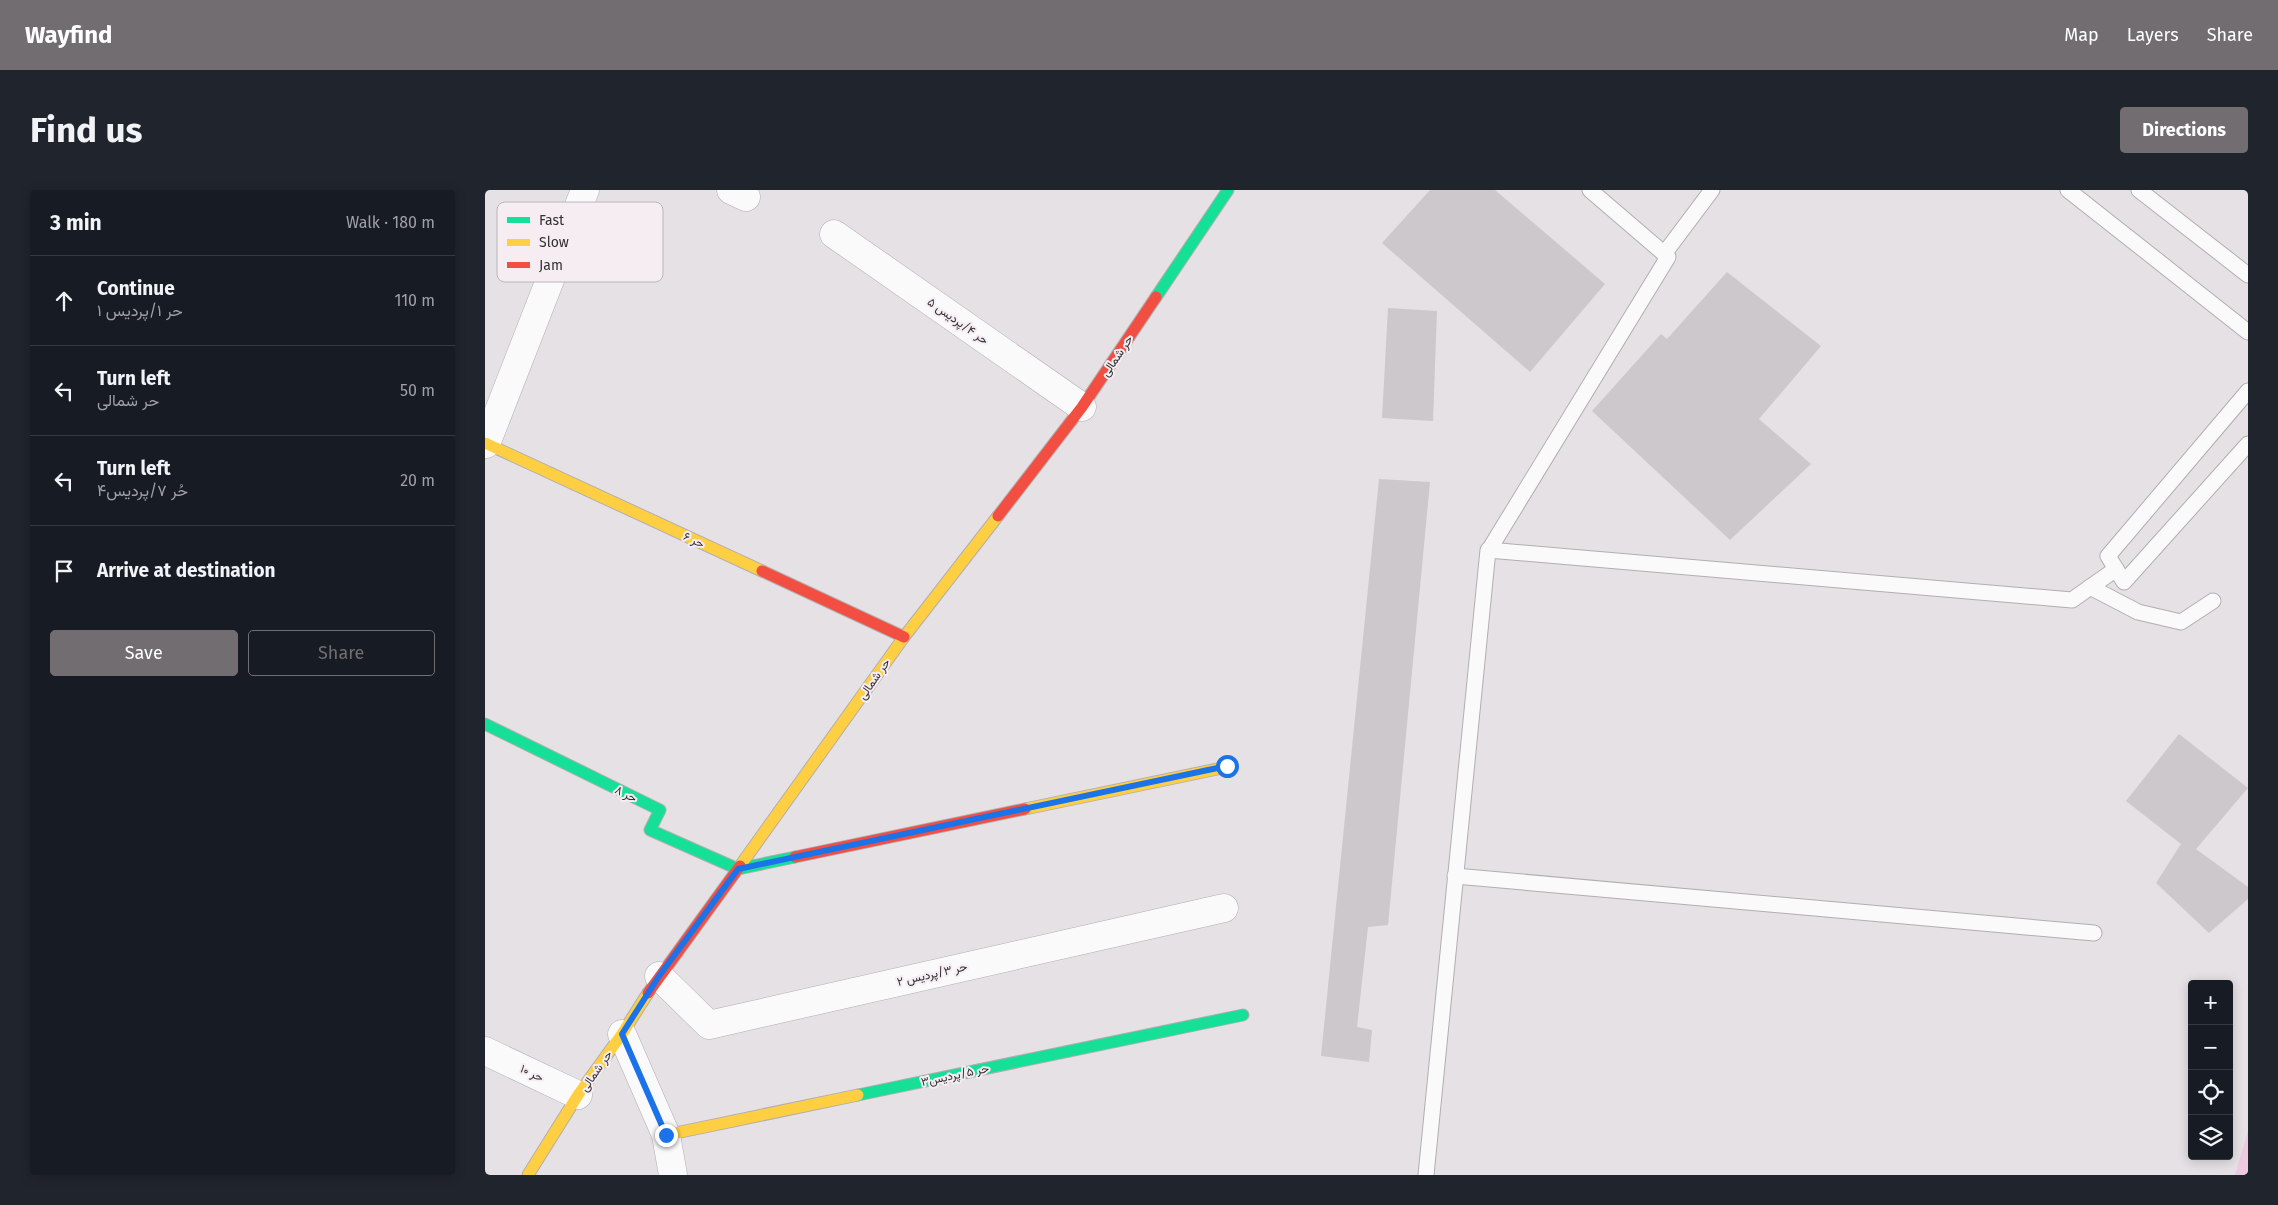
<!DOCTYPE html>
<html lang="en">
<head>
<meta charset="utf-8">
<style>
	:root { --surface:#171b24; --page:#20242c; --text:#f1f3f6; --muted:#9ea1a6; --line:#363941; --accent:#716d70 }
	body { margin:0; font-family:"Fira Sans",Vazirmatn,sans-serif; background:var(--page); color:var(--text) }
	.controls { position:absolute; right:15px; bottom:15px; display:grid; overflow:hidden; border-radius:5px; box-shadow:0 2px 12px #0003 }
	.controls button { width:45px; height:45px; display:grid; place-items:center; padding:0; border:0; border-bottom:1px solid var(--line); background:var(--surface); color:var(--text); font:25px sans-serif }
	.stop { position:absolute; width:15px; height:15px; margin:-11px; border:4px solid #1a73e8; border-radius:50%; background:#fff }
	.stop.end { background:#1a73e8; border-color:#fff; box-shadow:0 1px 5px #0008 }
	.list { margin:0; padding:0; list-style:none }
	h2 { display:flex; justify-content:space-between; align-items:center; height:65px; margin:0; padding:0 20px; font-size:21px }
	h2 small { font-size:16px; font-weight:400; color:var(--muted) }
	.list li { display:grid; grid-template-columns:32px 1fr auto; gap:15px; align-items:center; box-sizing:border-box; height:90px; padding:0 20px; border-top:1px solid var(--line) }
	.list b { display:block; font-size:19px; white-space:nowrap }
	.list p { margin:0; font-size:16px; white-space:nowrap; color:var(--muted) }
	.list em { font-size:16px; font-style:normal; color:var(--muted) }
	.actions { display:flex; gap:10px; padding:15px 20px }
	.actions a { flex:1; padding:11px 0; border:1px solid var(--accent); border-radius:5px; text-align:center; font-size:18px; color:var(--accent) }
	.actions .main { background:var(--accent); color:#fff }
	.icon { flex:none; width:28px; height:28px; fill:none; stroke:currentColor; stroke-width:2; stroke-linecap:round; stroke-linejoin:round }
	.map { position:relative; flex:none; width:1763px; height:985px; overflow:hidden; border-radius:5px }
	header { display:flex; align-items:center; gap:30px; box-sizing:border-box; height:70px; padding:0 25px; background:var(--accent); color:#fff }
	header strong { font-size:24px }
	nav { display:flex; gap:28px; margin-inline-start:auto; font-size:18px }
	.intro { display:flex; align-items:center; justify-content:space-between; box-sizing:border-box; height:120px; padding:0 30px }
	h1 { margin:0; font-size:35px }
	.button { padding:12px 22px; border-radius:5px; background:var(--accent); color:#fff; font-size:18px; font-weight:700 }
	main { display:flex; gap:30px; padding:0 30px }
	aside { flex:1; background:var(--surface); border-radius:5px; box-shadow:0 2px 12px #0003 }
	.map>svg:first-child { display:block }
	.green { fill:#eec9e1 }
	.building { fill:#ccc8cb }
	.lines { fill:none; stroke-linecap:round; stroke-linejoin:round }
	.lane-casing { stroke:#b2aeb0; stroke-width:17 }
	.street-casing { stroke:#b2aeb0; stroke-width:29 }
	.fast-casing { stroke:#b2aeb0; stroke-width:13 }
	.slow-casing { stroke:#b2aeb0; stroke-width:13 }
	.jam-casing { stroke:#b2aeb0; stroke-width:13 }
	.lane { stroke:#fbfafb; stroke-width:15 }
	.street { stroke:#fbfafb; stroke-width:28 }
	.fast { stroke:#16e098; stroke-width:11 }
	.slow { stroke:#ffcf43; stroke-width:11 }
	.jam { stroke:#f24e42; stroke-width:11 }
	.route { stroke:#1a73e8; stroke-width:6 }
	.labels { text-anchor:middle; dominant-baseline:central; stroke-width:4; stroke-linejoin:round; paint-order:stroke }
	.street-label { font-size:12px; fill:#322f31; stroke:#f5edf2 }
	.key { fill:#f5edf2; stroke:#bab4b8; stroke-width:1 }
	.key-label { font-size:14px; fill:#322f31 }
</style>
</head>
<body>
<header>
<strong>Wayfind</strong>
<nav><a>Map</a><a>Layers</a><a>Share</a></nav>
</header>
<div class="intro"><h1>Find us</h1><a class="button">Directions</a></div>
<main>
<aside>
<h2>3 min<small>Walk · 180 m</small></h2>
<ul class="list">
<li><svg class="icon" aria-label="ahead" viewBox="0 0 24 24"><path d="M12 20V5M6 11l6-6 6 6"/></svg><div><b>Continue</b><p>حر ۱/پردیس ۱</p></div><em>110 m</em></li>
<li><svg class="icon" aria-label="left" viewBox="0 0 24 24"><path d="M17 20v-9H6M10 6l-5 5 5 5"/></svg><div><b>Turn left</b><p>حر شمالی</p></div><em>50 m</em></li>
<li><svg class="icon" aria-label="left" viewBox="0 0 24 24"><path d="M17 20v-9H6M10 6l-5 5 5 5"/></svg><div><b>Turn left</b><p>حُر ۷/پردیس۴</p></div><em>20 m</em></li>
<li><svg class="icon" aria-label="arrive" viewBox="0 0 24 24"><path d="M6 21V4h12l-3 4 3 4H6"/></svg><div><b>Arrive at destination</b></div></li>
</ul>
<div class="actions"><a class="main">Save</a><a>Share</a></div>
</aside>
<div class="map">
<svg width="1763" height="985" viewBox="0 0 1763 985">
	<rect width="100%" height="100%" fill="#e6e1e4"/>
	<path class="green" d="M1763 941V985H1750Z"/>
	<g class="building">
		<path d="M945 0H1010L1120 94 1045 182 897 53Z"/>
		<path d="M1242 82 1336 156 1274 229 1326 274 1245 350 1107 221 1176 144 1182 149Z"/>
		<path d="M903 118 952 121 948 231 897 228Z"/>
		<path d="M894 289 945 292 903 735 883 737 872 837 887 840 884 872 836 866Z"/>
		<path d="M1694 544 1763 598 1711 659 1763 697V709L1724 743 1671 693 1696 654 1641 611Z"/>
	</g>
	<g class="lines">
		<defs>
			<g id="lane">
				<path d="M1583 0 1763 142"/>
				<path d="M1654 0 1763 85"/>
				<path d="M1179 64 1227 0"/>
				<path d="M1763 201 1623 366 1639 392 1763 254"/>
				<path d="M1004 360 1183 67 1105 0"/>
				<path d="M1605 397 1653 422 1696 432 1728 411"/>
				<path d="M970 686 1609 743"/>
				<path d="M941 985 1003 360 1587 410 1631 379"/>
			</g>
			<g id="street">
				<path d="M246 0 261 7"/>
				<path d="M349 44 597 217"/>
				<path d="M1 254 100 0"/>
				<path d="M174 786 224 835 739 718"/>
				<path d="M137 844 181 945 188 985"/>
				<path d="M0 861 93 905"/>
			</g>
			<g id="fast">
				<path d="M671 107 743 0"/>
				<path d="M0 534 175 620 165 640 253 679 310 667"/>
				<path d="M373 905 758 825"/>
			</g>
			<g id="slow">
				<path d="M0 253 277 381"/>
				<path d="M540 619 742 577"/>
				<path d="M255 676 419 447 513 326"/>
				<path d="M181 945 373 905"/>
				<path d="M43 985 93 905 137 844 163 803"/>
			</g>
			<g id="jam">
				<path d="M513 326 597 217 671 107"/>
				<path d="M277 381 419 447"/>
				<path d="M310 667 540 619"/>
				<path d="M163 803 255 676"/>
			</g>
		</defs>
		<use href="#lane" class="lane-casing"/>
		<use href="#street" class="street-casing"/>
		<use href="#fast" class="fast-casing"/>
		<use href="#slow" class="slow-casing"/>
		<use href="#jam" class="jam-casing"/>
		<use href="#lane" class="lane"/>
		<use href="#street" class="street"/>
		<use href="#fast" class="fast"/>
		<use href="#slow" class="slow"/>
		<use href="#jam" class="jam"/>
	</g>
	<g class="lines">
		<path class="route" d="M181 945 137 844 174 786 253 679 742 576"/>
	</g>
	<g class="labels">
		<g class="street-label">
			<text transform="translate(473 131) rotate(35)">حر ۴/پردیس ۵</text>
			<text transform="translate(632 166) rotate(-56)">حر شمالی</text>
			<text transform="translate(209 350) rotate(25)">حر ۶</text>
			<text transform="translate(389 489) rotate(-55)">حر شمالی</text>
			<text transform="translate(141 604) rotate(26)">حر ۸</text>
			<text transform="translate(447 784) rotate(-13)">حر ۳/پردیس ۲</text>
			<text transform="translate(111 881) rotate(-55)">حر شمالی</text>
			<text transform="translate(47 883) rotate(25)">حر ۱۰</text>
			<text transform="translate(470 885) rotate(-12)">حر ۵/پردیس۳</text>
		</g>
	</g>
	<rect x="12" y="12" width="166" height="80" rx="8" class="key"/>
	<rect x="22" y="27" width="23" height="6" fill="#16e098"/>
	<rect x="22" y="49" width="23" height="7" fill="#ffcf43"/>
	<rect x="22" y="72" width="23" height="6" fill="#f24e42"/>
	<g class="key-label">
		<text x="54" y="35">Fast</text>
		<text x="54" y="57">Slow</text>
		<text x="54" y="80">Jam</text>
	</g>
</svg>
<div class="controls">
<button>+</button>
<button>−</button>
<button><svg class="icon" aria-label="locate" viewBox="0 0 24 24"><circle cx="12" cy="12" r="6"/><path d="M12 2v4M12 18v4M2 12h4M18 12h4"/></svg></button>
<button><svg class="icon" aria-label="layers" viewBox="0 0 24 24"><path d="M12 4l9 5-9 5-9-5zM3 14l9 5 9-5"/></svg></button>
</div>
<div class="stop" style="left:742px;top:576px"></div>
<div class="stop end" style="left:181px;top:945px"></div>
</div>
</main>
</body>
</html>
